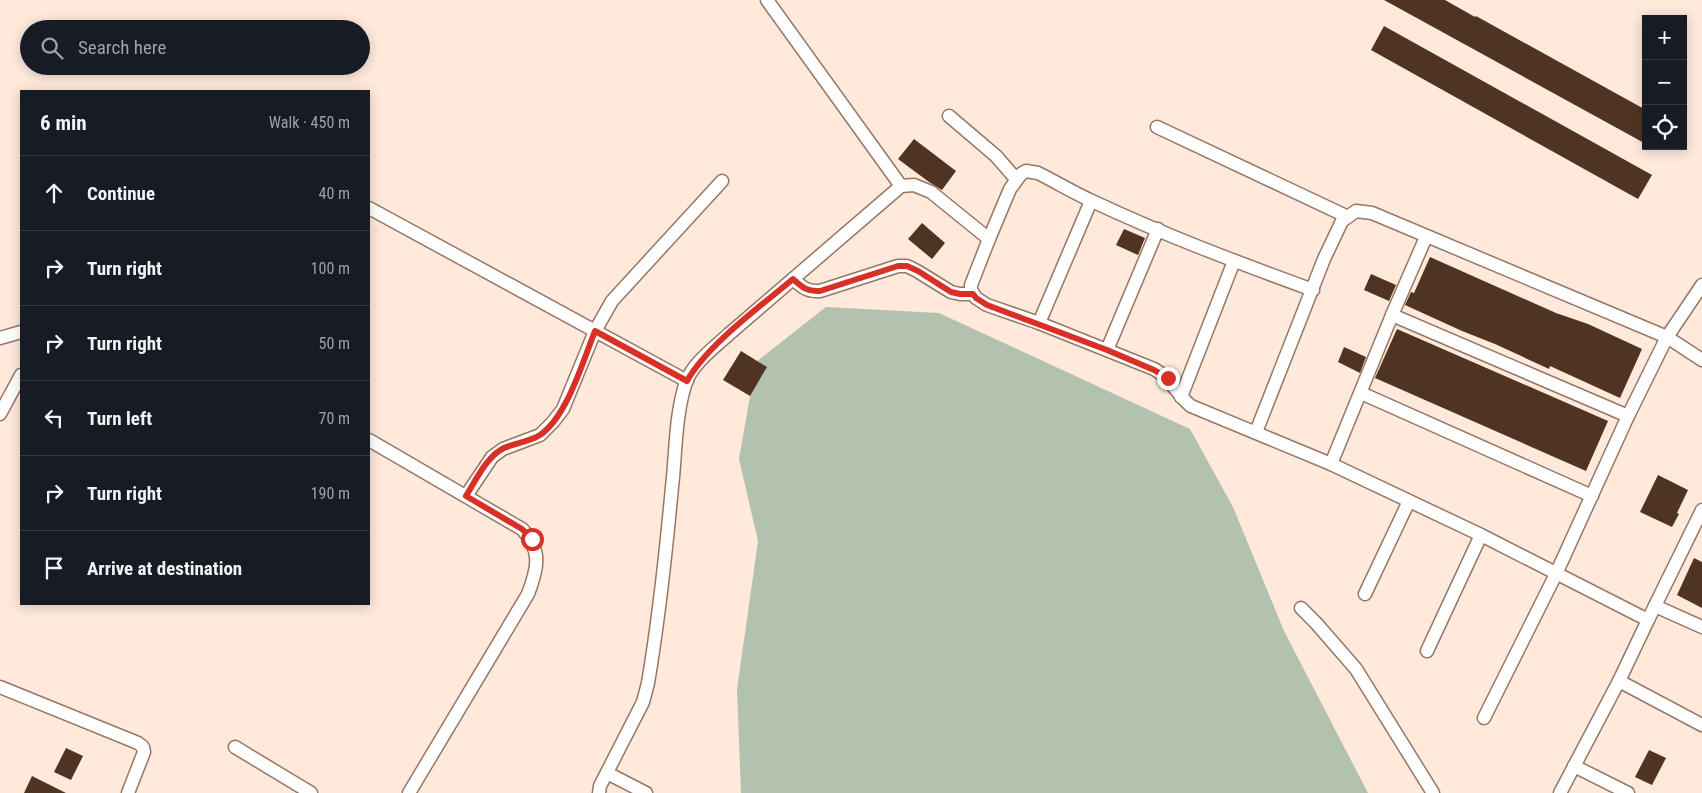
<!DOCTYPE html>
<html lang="en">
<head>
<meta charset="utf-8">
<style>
	:root { --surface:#171b24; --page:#20242c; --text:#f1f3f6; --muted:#9ea1a6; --line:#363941 }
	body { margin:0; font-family:"Roboto Condensed",sans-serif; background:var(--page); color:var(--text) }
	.controls { position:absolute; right:15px; top:15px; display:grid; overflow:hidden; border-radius:0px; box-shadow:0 2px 12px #0003 }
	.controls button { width:45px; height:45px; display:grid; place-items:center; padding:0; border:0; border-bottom:1px solid var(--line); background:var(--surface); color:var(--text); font:25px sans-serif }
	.stop { position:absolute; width:15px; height:15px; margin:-11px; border:4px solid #d93025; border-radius:50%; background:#fff }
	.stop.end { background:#d93025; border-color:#fff; box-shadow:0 1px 5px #0008 }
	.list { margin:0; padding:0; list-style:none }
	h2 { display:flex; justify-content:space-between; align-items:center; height:65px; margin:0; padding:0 20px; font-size:21px }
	h2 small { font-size:16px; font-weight:400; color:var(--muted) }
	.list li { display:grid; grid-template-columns:32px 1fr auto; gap:15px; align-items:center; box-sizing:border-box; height:75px; padding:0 20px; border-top:1px solid var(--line) }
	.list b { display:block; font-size:19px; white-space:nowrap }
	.list em { font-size:16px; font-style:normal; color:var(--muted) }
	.icon { flex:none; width:28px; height:28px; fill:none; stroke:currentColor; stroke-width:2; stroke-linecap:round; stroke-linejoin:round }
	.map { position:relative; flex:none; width:1702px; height:793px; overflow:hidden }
	.search { position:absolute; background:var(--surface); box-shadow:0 2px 12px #0003; left:20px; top:20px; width:350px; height:55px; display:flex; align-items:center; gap:12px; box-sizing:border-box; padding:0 18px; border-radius:28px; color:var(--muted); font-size:19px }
	.panel { position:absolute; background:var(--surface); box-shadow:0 2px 12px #0003; left:20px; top:90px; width:350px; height:515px; border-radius:0px }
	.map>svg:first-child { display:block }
	.green { fill:#b3c2af }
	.building { fill:#4f3422 }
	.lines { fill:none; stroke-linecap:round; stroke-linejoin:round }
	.minor-casing { stroke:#977764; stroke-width:15 }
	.minor { stroke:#fff; stroke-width:12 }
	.route { stroke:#d93025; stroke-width:6 }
</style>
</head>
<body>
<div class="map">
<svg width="1702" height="793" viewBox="0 0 1702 793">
	<rect width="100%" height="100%" fill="#fee9db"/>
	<path class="green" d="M826 307 939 313 1190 429 1233 507 1284 631 1368 793H741L737 689 758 541 739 459 756 362Z"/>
	<g class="building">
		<path d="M1384 0H1445L1475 17 1476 16 1646 110V144Z"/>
		<path d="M1384 26 1652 175 1638 199 1371 50Z"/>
		<path d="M914 139 956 171 942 190 929 182 898 159Z"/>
		<path d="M922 223 945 243 932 259 908 239Z"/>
		<path d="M1124 229 1145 238 1138 255 1116 245Z"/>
		<path d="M1430 257 1556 313 1588 324 1642 349 1620 398 1550 366 1549 369 1495 344 1462 331 1405 305 1411 292 1414 293Z"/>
		<path d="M1371 274 1396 285 1389 301 1364 290Z"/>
		<path d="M1397 329 1608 421 1586 471 1375 378Z"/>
		<path d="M1344 347 1366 357 1360 373 1338 362Z"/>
		<path d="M741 351 767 367 750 396 723 380Z"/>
		<path d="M1658 475 1688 490 1677 513 1679 514 1672 527 1640 512Z"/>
		<path d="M1694 558 1702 562V608L1677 595Z"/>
		<path d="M66 748 83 756 71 780 54 772Z"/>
		<path d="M1649 750 1666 758 1652 785 1635 777Z"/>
		<path d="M32 776 66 793H24Z"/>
	</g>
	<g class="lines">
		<defs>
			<g id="minor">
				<path d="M767 0 901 186"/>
				<path d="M949 116 996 156 1016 179"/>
				<path d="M1157 127 1346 216"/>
				<path d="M369 208 687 381"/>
				<path d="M1426 237 1392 315 1628 416"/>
				<path d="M989 239 1010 189 1021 174 1026 171 1038 173C1056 182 1074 193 1092 201 1164 235 1239 263 1313 290"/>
				<path d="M793 279C802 287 807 292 820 291L898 266H907L917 271 951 292 960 294H973"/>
				<path d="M1039 323 1091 201"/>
				<path d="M0 338 21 332"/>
				<path d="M1107 350 1158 229"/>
				<path d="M1361 393 1592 496"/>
				<path d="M1181 397 1234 261"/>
				<path d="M0 414 21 375"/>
				<path d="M1256 432 1324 259 1342 221 1356 211 1372 213 1667 337 1702 360"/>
				<path d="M369 440 522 529C542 550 538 568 528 594L409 793"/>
				<path d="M1331 464 1392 315"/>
				<path d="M466 496 492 457 503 449 540 435 553 422 563 409 595 331 612 301 722 181"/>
				<path d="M1365 594 1409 501"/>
				<path d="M1655 606 1702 627"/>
				<path d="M1301 608 1316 623 1356 669 1433 793"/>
				<path d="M1427 651 1481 535"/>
				<path d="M1619 681 1702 725"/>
				<path d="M0 687 138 743 143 747 144 752 128 793"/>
				<path d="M1484 718 1556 574 1628 416 1667 337 1702 285"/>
				<path d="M235 747 311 793"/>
				<path d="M1574 766 1628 793"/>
				<path d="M607 773 646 793"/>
				<path d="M599 793 600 786 643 702 648 683C659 618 666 552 672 487 676 453 675 415 686 382 693 363 715 347 729 334L901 186 914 185 931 192 989 239 971 285V290L976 298 987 305 1039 323 1154 369C1171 378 1177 395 1191 406L1331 464 1481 535 1648 620 1702 510"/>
				<path d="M1560 793 1619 681 1648 620"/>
			</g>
		</defs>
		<use href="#minor" class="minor-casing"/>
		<use href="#minor" class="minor"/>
	</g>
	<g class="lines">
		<path class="route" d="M532 539 522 529 466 496C476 480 487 456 504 448 515 443 529 442 540 435 567 417 583 361 595 331L687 381C707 345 761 306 793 279 802 287 807 292 820 291L898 266H907L918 271 951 292 960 294H973L976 298 987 305 1107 350 1154 370 1168 378"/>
	</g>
</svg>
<div class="controls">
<button>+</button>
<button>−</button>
<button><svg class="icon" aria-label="locate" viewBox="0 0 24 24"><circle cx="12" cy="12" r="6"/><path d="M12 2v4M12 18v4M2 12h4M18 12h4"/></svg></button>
</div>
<div class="stop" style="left:532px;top:539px"></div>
<div class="stop end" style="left:1168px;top:378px"></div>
<div class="search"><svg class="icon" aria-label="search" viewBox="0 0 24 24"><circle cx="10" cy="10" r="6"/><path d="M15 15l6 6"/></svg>Search here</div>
<section class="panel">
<h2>6 min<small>Walk · 450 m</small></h2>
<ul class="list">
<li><svg class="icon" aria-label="ahead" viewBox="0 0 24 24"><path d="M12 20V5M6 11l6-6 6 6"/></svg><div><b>Continue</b></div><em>40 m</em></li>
<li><svg class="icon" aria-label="right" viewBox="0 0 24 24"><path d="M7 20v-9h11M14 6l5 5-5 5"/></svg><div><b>Turn right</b></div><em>100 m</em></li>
<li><svg class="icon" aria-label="right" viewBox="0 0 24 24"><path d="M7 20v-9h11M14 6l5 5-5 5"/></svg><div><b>Turn right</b></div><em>50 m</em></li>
<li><svg class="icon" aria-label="left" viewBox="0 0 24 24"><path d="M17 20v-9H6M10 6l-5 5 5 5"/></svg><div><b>Turn left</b></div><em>70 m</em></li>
<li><svg class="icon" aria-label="right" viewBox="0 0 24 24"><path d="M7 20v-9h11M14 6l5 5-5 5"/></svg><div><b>Turn right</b></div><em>190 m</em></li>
<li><svg class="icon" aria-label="arrive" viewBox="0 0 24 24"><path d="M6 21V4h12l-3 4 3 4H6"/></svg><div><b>Arrive at destination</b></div></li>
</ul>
</section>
</div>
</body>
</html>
